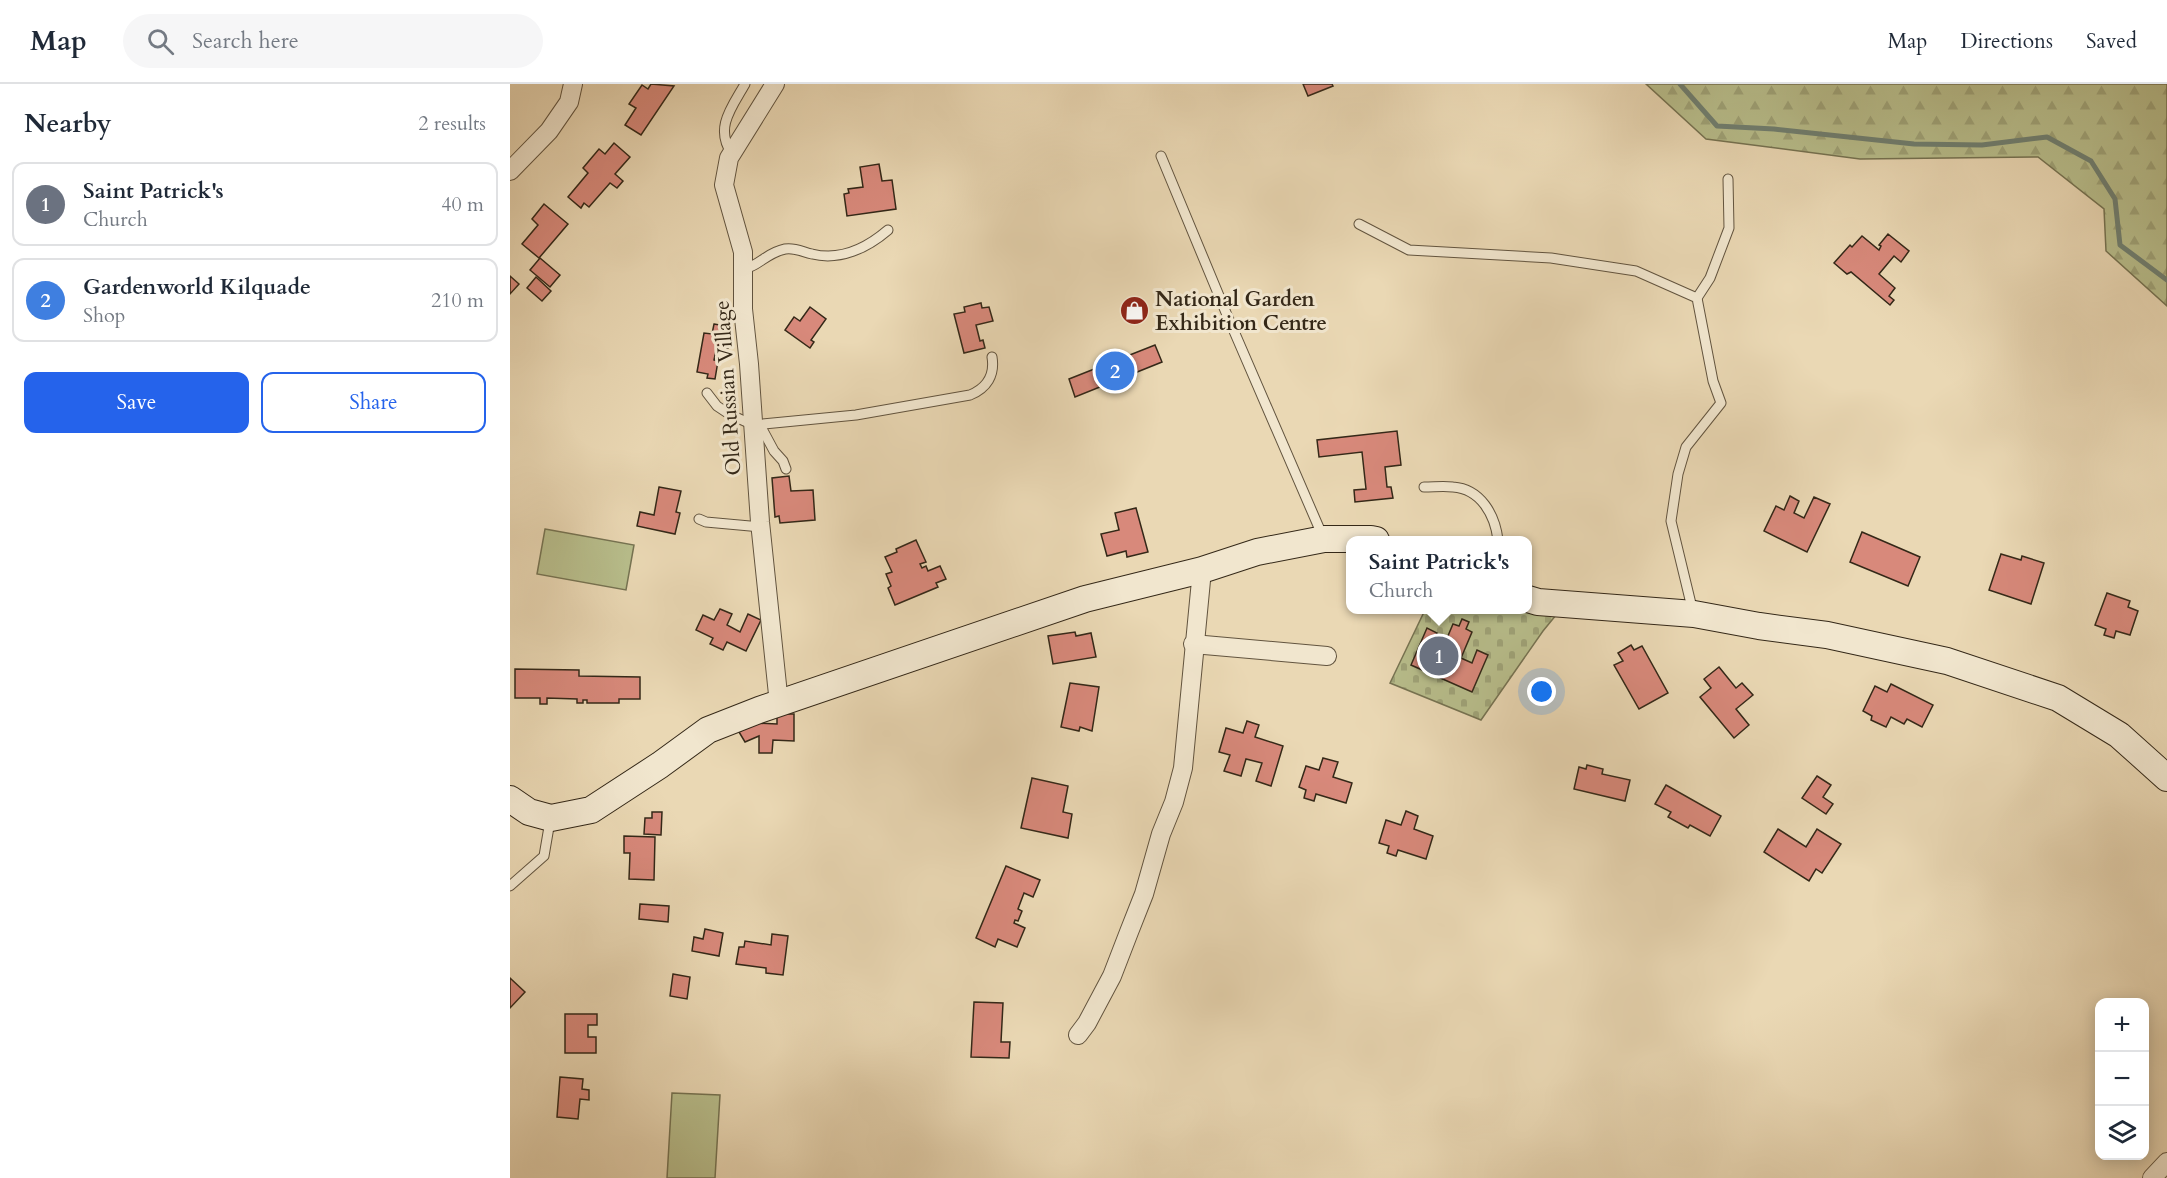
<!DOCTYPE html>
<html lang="en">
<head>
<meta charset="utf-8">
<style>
	:root { --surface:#fff; --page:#f6f6f7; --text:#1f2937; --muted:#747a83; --line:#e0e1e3; --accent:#2563eb }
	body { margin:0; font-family:Cardo,serif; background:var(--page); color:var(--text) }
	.controls { position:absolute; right:18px; bottom:18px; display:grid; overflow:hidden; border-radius:12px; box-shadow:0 3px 15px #0003 }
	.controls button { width:54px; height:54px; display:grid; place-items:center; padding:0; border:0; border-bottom:2px solid var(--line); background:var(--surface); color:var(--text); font:30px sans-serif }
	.you { position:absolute; left:1032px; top:608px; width:21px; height:21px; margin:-15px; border:4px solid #fff; border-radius:50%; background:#1a73e8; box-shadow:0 0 0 9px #1a73e833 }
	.badge { display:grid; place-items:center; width:39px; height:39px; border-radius:50%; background:var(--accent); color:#fff; font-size:20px; font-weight:700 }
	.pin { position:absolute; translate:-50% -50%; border:3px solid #fff; box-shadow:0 2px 6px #0006 }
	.popup { position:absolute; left:836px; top:452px; width:186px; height:78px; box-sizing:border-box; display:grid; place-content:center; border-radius:12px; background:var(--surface); filter:drop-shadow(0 2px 4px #0005); font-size:20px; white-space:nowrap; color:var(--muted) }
	.popup b { font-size:22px; color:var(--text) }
	.popup::after { content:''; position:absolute; left:50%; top:100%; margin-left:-12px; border:12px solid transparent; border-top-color:var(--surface) }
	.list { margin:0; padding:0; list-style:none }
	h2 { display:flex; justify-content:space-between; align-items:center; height:78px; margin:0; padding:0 24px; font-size:26px }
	h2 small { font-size:20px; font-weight:400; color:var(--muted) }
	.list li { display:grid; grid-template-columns:39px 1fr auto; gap:18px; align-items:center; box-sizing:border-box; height:84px; margin:0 12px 12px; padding:0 12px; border:2px solid var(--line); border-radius:12px }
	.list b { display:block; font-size:22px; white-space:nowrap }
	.list p { margin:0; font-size:20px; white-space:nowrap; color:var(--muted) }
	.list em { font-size:20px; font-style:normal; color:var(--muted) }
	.actions { display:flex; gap:12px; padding:18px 24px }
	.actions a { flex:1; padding:14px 0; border:2px solid var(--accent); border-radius:12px; text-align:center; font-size:21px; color:var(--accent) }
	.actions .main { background:var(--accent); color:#fff }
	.icon { flex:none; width:33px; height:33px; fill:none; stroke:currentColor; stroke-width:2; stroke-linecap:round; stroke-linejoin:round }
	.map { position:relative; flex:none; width:1657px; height:1094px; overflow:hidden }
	header { display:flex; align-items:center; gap:36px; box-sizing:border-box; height:84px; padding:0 30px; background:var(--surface); border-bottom:2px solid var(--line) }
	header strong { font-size:28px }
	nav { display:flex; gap:33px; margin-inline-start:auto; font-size:21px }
	.search { width:420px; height:54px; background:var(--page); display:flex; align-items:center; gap:15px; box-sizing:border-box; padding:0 21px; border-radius:33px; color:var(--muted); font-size:22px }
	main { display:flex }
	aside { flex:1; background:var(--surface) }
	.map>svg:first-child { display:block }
	.forest { fill:url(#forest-firs); stroke:#767352; stroke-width:1.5 }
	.cemetery { fill:url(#cemetery-stones); stroke:#767352; stroke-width:1.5 }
	.garden { fill:#b8be8c; stroke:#767352; stroke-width:1.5 }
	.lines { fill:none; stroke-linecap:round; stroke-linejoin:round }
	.stream { stroke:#708072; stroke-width:5 }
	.building { fill:#d8897b; stroke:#342818; stroke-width:1.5 }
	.lane-casing { stroke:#62543f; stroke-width:11 }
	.street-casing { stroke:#62543f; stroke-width:20 }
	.secondary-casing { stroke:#342818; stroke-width:28 }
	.lane { stroke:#f1e6ce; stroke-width:9 }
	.street { stroke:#f1e6ce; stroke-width:18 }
	.secondary { stroke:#f1e6ce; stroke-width:26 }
	.labels { text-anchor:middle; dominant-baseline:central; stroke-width:6; stroke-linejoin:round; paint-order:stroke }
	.poi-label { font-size:21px; font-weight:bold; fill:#342818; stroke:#f1e6ce; text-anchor:start }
	.street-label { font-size:21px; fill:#342818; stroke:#f1e6ce }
</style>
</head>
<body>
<header>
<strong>Map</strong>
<div class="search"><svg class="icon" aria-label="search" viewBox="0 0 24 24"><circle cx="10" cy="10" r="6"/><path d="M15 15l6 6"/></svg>Search here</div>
<nav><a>Map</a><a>Directions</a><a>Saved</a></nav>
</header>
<main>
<aside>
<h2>Nearby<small>2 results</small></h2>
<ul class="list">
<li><span class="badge" style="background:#6b7280">1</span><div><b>Saint Patrick's</b><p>Church</p></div><em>40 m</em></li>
<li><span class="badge" style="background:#3f7fe0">2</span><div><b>Gardenworld Kilquade</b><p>Shop</p></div><em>210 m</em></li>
</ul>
<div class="actions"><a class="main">Save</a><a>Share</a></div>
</aside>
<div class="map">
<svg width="1657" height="1094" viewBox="0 0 1657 1094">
	<defs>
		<pattern id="forest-firs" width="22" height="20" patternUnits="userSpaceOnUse" patternTransform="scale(1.5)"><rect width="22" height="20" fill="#b8be8c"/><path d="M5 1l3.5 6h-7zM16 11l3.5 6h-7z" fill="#9fa378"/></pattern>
		<pattern id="cemetery-stones" width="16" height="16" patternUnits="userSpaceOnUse" patternTransform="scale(1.5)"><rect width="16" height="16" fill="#b8be8c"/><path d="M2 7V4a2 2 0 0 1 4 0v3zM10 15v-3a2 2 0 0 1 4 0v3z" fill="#9fa378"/></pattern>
	</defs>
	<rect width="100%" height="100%" fill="#ead8b4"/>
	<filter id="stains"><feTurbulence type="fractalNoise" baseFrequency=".00333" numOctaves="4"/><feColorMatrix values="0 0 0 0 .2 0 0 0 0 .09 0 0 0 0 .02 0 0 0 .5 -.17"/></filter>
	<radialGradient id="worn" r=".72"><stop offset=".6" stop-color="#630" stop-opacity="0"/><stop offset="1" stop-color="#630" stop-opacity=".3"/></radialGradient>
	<path class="forest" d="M1136 0H1657V222L1596 167 1594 125 1528 73 1350 75 1196 55Z"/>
	<path class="cemetery" d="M1051 525 1033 547 971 636 880 599 915 526Z"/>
	<g class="garden">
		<path d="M35 445 124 461 116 506 27 490Z"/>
		<path d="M162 1009 210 1011 205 1094H157Z"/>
	</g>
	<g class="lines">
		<path class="stream" d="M1170 0 1207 42 1264 45 1404 60 1472 61 1537 53 1581 77 1605 115 1610 161 1657 196"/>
	</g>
	<g class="building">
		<path d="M141 0 164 2 131 51 115 41 126 24 119 20 132 1 138 5Z"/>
		<path d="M793 0H822L823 2 798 12Z"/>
		<path d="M104 59 120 73 105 90 113 97 107 104 100 99 79 123 74 119 71 124 58 113 78 89 73 84 89 65 95 70Z"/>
		<path d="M369 80 372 97 382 96 386 125 337 132 334 110 339 109 338 105 353 103 350 83Z"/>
		<path d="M34 120 58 140 29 174 12 160 28 141 22 135Z"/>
		<path d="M1378 150 1399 167 1391 178 1384 172 1369 190 1385 204 1379 212 1384 216 1380 221 1341 188 1337 190 1324 179 1340 161 1342 163 1352 152 1369 166 1371 162 1369 161Z"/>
		<path d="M30 174 50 191 40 203 20 186Z"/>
		<path d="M0 192 9 200 0 210Z"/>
		<path d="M26 193 41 207 32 217 17 204Z"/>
		<path d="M471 219 472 224 479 223 483 237 466 241 470 257 473 256 475 264 454 269 444 230 455 228 454 223Z"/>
		<path d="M300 223 316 235 301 256 304 258 300 264 275 246 284 233 290 237Z"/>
		<path d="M204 240 221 243 218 264 207 262 204 276 208 277 205 295 197 294 198 290 187 288 194 249 202 250Z"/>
		<path d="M645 261 652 278 565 313 559 295Z"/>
		<path d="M887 347 891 381 875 383 877 403H881L883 414 845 418 844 406 856 405 852 368 809 373 807 356Z"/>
		<path d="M279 392 281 407 303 406 305 436 270 439 269 432 265 433 262 394Z"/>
		<path d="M149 403 171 407 166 428 170 429 165 450 127 442 130 428 144 431Z"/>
		<path d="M1280 412 1289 417 1284 429 1294 434 1304 413 1320 420 1297 468 1254 447 1266 422 1274 426Z"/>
		<path d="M626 424 638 468 617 473 616 467 597 472 591 450 609 446 605 429Z"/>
		<path d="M1352 448 1410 473 1398 502 1340 478Z"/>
		<path d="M406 456 416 478 410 480 412 484 416 482 418 487 430 482 436 495 426 499 428 503 385 521 378 504 381 502 376 490 382 488 375 473 387 468 386 465Z"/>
		<path d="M1491 470 1511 476 1512 472 1534 479 1521 520 1479 506Z"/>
		<path d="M1597 509 1620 517 1618 523 1628 527 1620 551 1606 547 1604 554 1594 551 1596 545 1585 541Z"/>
		<path d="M210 525 222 530 217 541 230 548 238 530 251 536 236 567 217 558 213 566 200 560 203 554 186 546 193 531 204 536Z"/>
		<path d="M952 535 959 538 956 545 962 548 951 574 962 579 967 566 978 571 962 608 901 581 917 544 927 549 921 561 932 566 943 540 949 542Z"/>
		<path d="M565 548 566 552 581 549 586 573 543 580 538 552Z"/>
		<path d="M1121 561 1124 566 1132 562 1158 609 1129 625 1104 581 1113 577 1108 569Z"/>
		<path d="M1209 583 1226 604 1232 599 1243 611 1226 625 1239 641 1224 654 1190 613 1201 604 1194 595Z"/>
		<path d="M5 585 69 586V592L130 593V615H109V619H77V616H73V619H67V615L37 614V620H30V614H5Z"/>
		<path d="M560 599 589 603 582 647 570 643 569 647 551 643Z"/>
		<path d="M1381 600 1423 621 1412 643 1397 635 1394 640 1381 633 1376 643 1361 636 1362 632 1353 627 1365 602 1377 608Z"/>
		<path d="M267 630H284V657L263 656 262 669H249V652L235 658 229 648 244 639 267 640Z"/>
		<path d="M737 637 749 641 745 653 773 662 761 702 746 697 752 679 736 675 731 692 714 687 720 671 709 668 716 644 733 649Z"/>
		<path d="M813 674 828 678 823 693 842 699 836 719 806 710 804 717 794 714 796 706 789 703 796 682 809 686Z"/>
		<path d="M1077 681 1093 685 1092 690 1120 696 1115 717 1064 705 1069 683 1076 685Z"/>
		<path d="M1307 692 1321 701 1313 713 1323 720 1316 730 1292 714Z"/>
		<path d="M522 694 558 702 553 728 562 730 558 754 511 744Z"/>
		<path d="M1156 701 1211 732 1200 752 1180 741 1178 744 1158 733 1161 728 1145 720Z"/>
		<path d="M896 727 908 732 904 745 923 752 916 775 888 766 886 772 877 769 879 762 869 759 876 736 891 741Z"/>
		<path d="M142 728H152L151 751 134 750 135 734H142Z"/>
		<path d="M1268 745 1296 763 1307 745 1331 760 1312 789 1306 785 1299 797 1254 768Z"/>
		<path d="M114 752 145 753 144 796 119 795 120 769H114Z"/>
		<path d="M496 782 530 796 523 813 514 809 508 825 512 827 508 837 505 836 504 839 515 844 507 863 488 855 485 863 466 854Z"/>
		<path d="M130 820 159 822 158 838 129 835Z"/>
		<path d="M195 845 213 849 209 872 182 867 184 853 193 855Z"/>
		<path d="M262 850 278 852 273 891 256 889V884L226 880 229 863H234L235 857 261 861Z"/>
		<path d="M163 890 180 893 177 915 160 912Z"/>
		<path d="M0 894 15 908 0 924Z"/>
		<path d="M464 918 493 919 491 958H500L499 974 461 973Z"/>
		<path d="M55 930H87V941H78V953H86V969H55Z"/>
		<path d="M50 993 73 995 72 1005 79 1006V1016L70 1015 68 1035 47 1033Z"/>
	</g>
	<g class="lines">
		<defs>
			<g id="lane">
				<path d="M222 70C204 44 222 23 235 0"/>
				<path d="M651 72 717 231 813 453"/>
				<path d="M849 140 899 166 1041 174 1126 187 1187 214 1203 297 1211 319 1176 363 1168 390 1161 437 1183 528"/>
				<path d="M234 185C249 182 256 169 275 165 284 163 293 168 302 170 330 177 357 164 378 146"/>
				<path d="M1187 214 1200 194 1219 144 1218 95"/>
				<path d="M197 309 207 322 219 330 243 341 346 331 460 311C477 304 485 291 482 273"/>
				<path d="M250 341 264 367 273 377 276 385"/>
				<path d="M914 403C924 403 934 402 943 403 971 405 985 431 988 456"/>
				<path d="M189 435 196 438 251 443"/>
				<path d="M0 802 34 772 40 737"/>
			</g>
			<g id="street">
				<path d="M265 0 219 74 214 101 233 168V225L239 280 250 438 269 620"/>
				<path d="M0 87 39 47 59 18 63 0"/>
				<path d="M683 560 817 572"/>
				<path d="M568 951 577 939 602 892 619 848 634 810 651 750 664 718 673 684 692 486"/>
				<path d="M1642 1094 1657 1078"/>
			</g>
			<g id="secondary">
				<path d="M1018 515 1028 518 1184 530 1249 542 1317 551 1437 577 1548 614 1609 651 1657 694"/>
				<path d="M0 715 19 728 41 734 81 726 150 681 198 646 249 626 575 515 692 486 747 468 814 455H861L866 456"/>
			</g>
		</defs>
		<use href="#lane" class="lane-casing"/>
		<use href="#street" class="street-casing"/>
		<use href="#secondary" class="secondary-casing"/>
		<use href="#lane" class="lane"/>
		<use href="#street" class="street"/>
		<use href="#secondary" class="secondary"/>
	</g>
	<defs>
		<symbol id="shop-disc" viewBox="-11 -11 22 22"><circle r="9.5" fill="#8f2418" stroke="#f1e6ce"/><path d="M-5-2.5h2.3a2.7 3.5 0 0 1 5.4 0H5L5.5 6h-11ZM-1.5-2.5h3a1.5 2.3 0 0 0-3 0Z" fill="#fff"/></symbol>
	</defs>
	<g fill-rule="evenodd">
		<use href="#shop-disc" x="608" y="210" width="33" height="33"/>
	</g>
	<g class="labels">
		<g class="poi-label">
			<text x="645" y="215">National Garden<tspan x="645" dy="24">Exhibition Centre</tspan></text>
		</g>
		<g class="street-label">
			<text transform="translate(218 304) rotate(-94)">Old Russian Village</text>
		</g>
	</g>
	<rect width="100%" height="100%" filter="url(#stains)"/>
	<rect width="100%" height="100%" fill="url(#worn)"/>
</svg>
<div class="controls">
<button>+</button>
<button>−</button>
<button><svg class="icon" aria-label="layers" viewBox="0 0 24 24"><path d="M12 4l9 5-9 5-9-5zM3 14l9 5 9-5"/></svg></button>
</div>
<div class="you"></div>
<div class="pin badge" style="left:929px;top:572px;background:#6b7280">1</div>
<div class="popup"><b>Saint Patrick's</b>Church</div>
<div class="pin badge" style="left:605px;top:287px;background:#3f7fe0">2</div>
</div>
</main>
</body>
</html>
